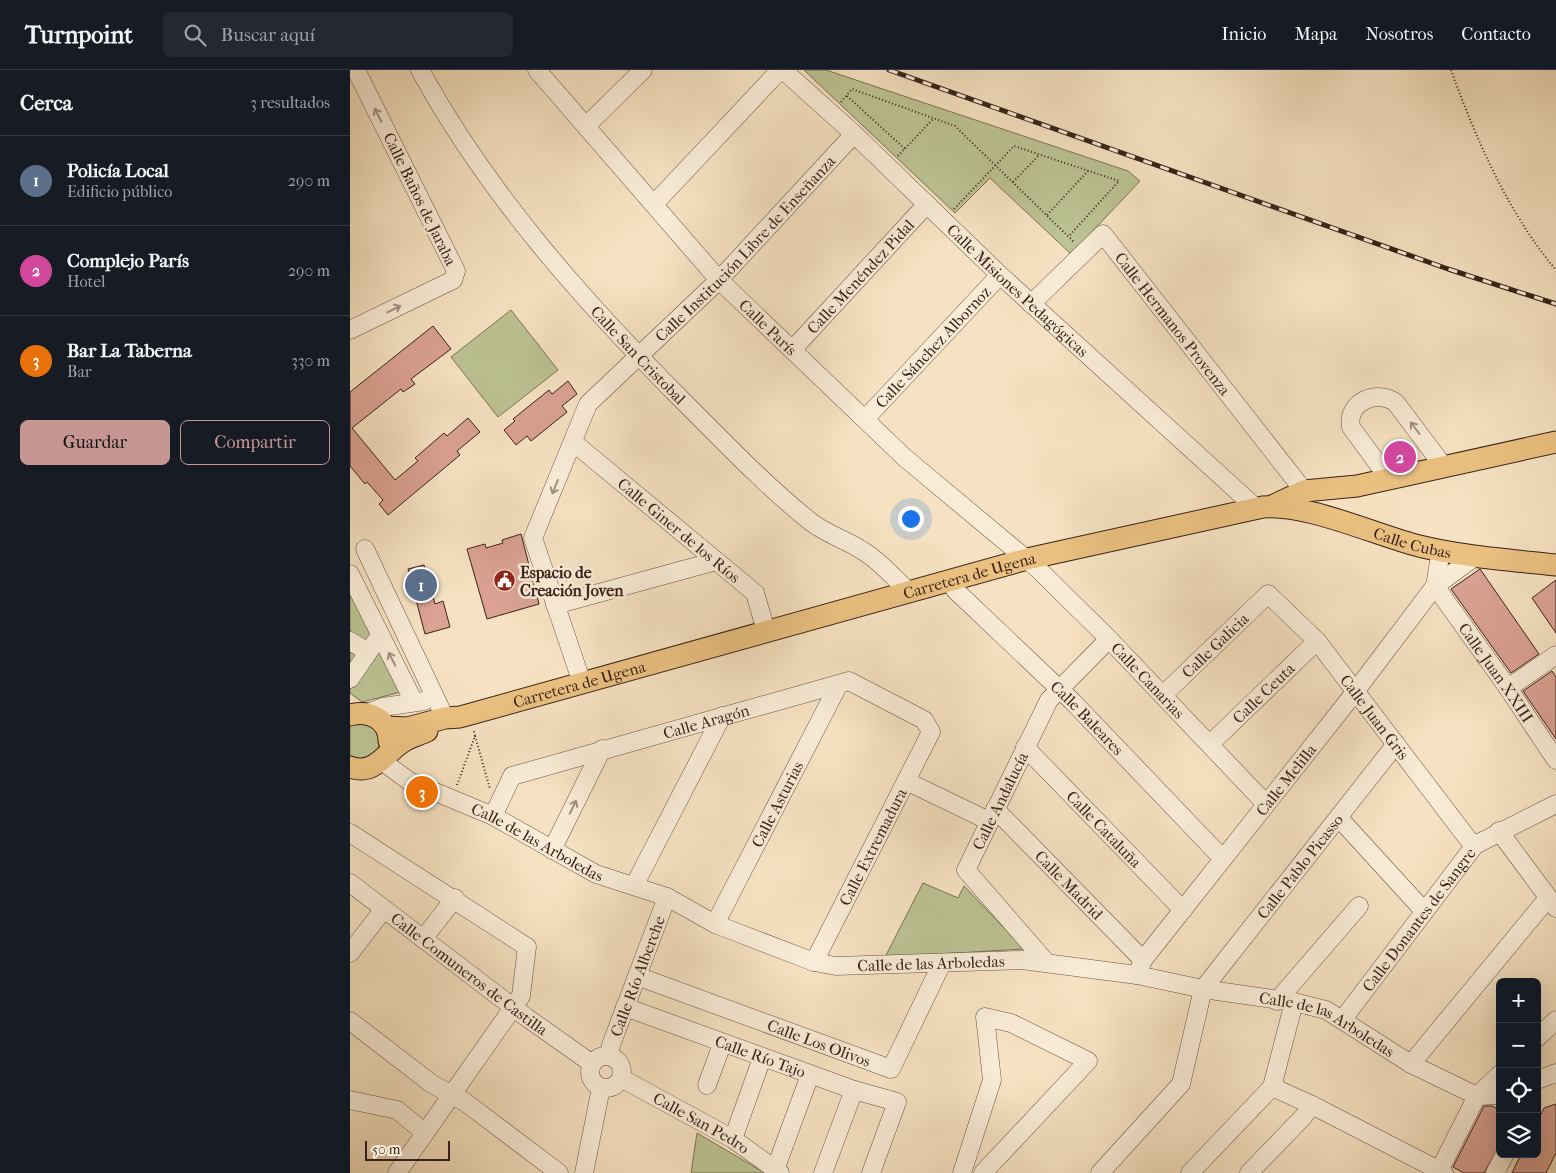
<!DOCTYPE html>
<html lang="es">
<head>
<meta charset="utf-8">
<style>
	:root { --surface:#171b24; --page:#242831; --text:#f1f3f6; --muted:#9ea1a6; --line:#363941; --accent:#c59692 }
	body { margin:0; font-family:"IM FELL French Canon",serif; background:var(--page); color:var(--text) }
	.controls { position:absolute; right:15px; bottom:15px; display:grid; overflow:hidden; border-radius:8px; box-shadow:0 5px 20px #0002 }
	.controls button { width:45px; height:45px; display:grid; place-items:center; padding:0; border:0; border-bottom:1px solid var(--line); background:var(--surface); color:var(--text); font:25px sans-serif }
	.scale { position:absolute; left:15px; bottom:12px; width:85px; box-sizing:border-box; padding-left:5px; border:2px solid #382219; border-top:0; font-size:14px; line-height:18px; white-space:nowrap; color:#382219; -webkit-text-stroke:4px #f9ecd7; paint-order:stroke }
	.you { position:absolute; left:560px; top:448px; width:18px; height:18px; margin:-12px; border:4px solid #fff; border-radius:50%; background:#1a73e8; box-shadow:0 0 0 8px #1a73e833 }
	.badge { display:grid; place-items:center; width:32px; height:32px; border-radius:50%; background:var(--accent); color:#fff; font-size:16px; font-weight:700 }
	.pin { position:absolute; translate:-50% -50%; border:2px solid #fff; box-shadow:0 1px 5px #0006 }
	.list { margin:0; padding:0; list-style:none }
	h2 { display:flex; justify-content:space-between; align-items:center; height:65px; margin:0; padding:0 20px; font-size:21px }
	h2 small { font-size:16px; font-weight:400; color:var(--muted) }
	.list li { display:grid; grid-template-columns:32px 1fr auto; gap:15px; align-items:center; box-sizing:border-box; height:90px; padding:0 20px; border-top:1px solid var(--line) }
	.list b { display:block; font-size:19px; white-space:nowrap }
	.list p { margin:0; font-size:16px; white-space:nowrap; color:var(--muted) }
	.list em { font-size:16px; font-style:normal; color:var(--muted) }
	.actions { display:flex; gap:10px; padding:15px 20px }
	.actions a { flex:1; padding:11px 0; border:1px solid var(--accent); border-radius:8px; text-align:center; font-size:18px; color:var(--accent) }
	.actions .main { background:var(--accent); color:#111 }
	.icon { flex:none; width:28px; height:28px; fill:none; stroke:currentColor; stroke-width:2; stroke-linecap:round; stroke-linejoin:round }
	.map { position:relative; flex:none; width:1206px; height:1103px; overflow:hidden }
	header { display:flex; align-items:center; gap:30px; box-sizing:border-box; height:70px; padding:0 25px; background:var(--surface); border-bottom:1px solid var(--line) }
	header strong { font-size:24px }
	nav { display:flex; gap:28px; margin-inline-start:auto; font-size:18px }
	.search { width:350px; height:45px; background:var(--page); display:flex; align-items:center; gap:12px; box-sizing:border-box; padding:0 18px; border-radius:8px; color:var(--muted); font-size:19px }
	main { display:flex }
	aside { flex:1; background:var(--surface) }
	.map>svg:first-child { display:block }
	.green { fill:#bcc394; stroke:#7a7256 }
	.building { fill:#dba293; stroke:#382219 }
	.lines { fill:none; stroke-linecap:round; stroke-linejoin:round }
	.minor-casing { stroke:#685243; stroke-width:19 }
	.major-casing { stroke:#382219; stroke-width:23 }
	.path { stroke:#382219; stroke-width:2; stroke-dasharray:1 2.5; stroke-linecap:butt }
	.minor { stroke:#f9ecd7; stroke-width:18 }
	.major { stroke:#ebc181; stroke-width:21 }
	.rail-casing { stroke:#382219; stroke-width:5 }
	.rail { stroke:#f9ecd7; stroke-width:3; stroke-dasharray:9; stroke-linecap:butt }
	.oneway { stroke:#a29182 }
	.labels { text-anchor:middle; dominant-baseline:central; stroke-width:5; stroke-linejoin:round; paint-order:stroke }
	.street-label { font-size:16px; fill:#382219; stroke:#f9ecd7 }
	.poi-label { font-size:16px; font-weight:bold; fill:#382219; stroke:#f9ecd7; text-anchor:start }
</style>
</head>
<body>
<header>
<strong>Turnpoint</strong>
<div class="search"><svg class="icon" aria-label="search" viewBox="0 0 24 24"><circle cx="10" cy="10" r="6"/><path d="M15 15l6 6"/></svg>Buscar aquí</div>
<nav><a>Inicio</a><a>Mapa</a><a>Nosotros</a><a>Contacto</a></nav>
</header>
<main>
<aside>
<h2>Cerca<small>3 resultados</small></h2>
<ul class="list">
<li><span class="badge" style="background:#5c6f8a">1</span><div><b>Policía Local</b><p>Edificio público</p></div><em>290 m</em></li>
<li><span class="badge" style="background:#d1479c">2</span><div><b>Complejo París</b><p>Hotel</p></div><em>290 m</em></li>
<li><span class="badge" style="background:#e8710a">3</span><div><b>Bar La Taberna</b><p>Bar</p></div><em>330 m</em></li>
</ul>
<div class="actions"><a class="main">Guardar</a><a>Compartir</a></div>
</aside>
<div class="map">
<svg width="1206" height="1103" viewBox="0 0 1206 1103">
	<rect width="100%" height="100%" fill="#f6e2c2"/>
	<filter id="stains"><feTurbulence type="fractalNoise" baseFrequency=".004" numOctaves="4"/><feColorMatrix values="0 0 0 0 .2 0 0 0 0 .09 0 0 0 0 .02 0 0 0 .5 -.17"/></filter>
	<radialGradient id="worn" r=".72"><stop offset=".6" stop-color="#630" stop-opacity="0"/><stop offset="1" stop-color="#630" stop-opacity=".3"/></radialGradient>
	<g class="green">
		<path d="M454 0H476L778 101 790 111 721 184 640 108 605 143Z"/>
		<path d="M161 240 208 300 148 347 101 287Z"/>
		<path d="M0 520 51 622 12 632 0 623Z"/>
		<path d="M7 653C47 656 27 701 0 686V656Z"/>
		<path d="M573 813 608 828 614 816 674 879 535 887Z"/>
		<path d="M347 1063 415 1103H341Z"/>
	</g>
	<g class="building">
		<path d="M83 256 101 279 61 309 65 314 53 322 51 319 2 358 45 410 68 391 65 388 94 363 97 366 118 348 130 362 107 381 110 385 38 445 29 434 33 430 17 412 15 414 0 396V322Z"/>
		<path d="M218 311 227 324 212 336 217 342 181 371 177 366 166 375 154 360 165 351 163 349 199 320 202 324Z"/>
		<path d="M171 464 189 534 137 549 117 479 135 474 136 478 153 473 152 470Z"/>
		<path d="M74 495 85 534 93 531 100 557 75 564 58 499Z"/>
		<path d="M1130 499 1189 584 1161 603 1101 519Z"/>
		<path d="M1206 510V563L1182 528Z"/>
		<path d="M1202 601 1206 607V669L1173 621Z"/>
		<path d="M1206 1034V1083L1196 1103H1162L1171 1084H1187V1052L1194 1038Z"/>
		<path d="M1134 1036H1142L1150 1040V1075L1134 1103H1114L1103 1097Z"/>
	</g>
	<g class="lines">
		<defs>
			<g id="minor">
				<path id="s1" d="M70 0C139 126 236 234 337 335 377 375 417 417 461 452 476 464 497 470 513 481 530 491 544 508 558 521"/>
				<path id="s2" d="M187 0 369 210 554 387 687 498 759 569 916 734"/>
				<path id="s3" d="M433 0 504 64 650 205 906 438"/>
				<path d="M236 56 293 0"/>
				<path d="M304 134 430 0"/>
				<path id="s4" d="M681 234 753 164 954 421"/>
				<path d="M0 260 103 210 106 201 6 0"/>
				<path id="s5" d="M443 279 577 134"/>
				<path id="s6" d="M515 349 650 205"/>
				<path id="s7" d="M223 372 405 523 416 561"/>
				<path d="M1039 409 1001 357C996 331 1029 319 1046 333L1094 397"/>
				<path d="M15 479 95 648"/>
				<path d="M0 504 64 632"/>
				<path id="s8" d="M600 510 605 520 722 631 873 789"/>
				<path id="s9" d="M1085 516 1158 618 1206 690"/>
				<path d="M1085 516 1091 480"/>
				<path d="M205 535 366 491"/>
				<path d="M0 571 18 582"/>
				<path d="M0 609 26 571"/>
				<path id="s10" d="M232 613 183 468 238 334 369 210 504 64"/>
				<path d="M1158 618 1206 585"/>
				<path id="s11" d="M813 625 918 524 967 571 1118 769 1125 775"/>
				<path d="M18 643 33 637 74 631"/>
				<path id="s12" d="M860 674 967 571"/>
				<path id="s13" d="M675 677 833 840"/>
				<path id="s14" d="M32 691 59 711 143 746 246 804 317 827 365 854 464 892 486 896 672 890 787 905 853 919 944 932 976 940 1061 994 1127 1026 1150 1025"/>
				<path d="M556 711 639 751"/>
				<path id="s15" d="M645 739 793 890"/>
				<path id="s16" d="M143 746 162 706 499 611 574 650 581 662 464 892"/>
				<path d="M989 748 1074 841"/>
				<path d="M1149 761 1206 838"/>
				<path d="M0 763 177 877 171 926 47 1103"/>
				<path d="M202 780 252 679"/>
				<path id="s17" d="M0 813 176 947 241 993"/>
				<path d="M284 816 372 646"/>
				<path id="s18" d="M365 854 489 614"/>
				<path d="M73 869 105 828"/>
				<path d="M0 883 34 839"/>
				<path id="s19" d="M696 892 616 800 699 630 759 569"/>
				<path id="s20" d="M787 905 793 890 998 631 1085 516 1126 486"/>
				<path id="s21" d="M287 906 541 999 592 893"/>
				<path d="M927 931 1009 836"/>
				<path id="s22" d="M275 937 504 1020 547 1032 521 1103"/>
				<path id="s23" d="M993 949 1125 775 1206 734"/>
				<path d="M0 951 82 1014 115 1032 209 1103"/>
				<path d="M1187 968 1206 950"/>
				<circle cx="256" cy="1002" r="16"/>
				<path id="s24" d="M259 986 261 975 317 827"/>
				<path d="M1061 994 1198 828"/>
				<path id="s25" d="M271 1008 383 1069 430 1103"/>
				<path d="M1187 1010 1206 1003"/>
				<path d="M357 1015 372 974"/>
				<path d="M922 1017 962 1035 1094 1103"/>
				<path d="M0 1030 47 1040 74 1062"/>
				<path d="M383 1069 412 988"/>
				<path d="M425 1100 460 1005"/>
				<path d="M1089 1101 1127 1026 1150 1004"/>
				<path d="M234 1103 251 1018"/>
				<path d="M473 1103 504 1020"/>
				<path d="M612 1103 642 1010 635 947 661 953 738 991 633 1103"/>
				<path id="s26" d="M750 1103 831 1014 853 919 1046 674"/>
				<path d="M840 1103 922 1017 944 932"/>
				<path d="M899 1103 953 1047 962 1035"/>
				<path d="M1145 1103 1155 1084"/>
			</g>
			<g id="major">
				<path d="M922 436 954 421 1007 416 1206 372"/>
				<path d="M0 645C19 640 39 649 39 671"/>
				<path id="s27" d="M36 657 57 658 95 648 110 647 677 489 913 437C956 433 1026 465 1069 476 1114 487 1160 490 1206 495"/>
				<path d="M0 697C23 706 35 684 51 673 59 667 69 665 77 661"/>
			</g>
		</defs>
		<use href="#minor" class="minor-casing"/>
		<use href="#major" class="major-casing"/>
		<g class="path">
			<path d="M1101 0C1126 69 1158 143 1206 200"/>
			<path d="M497 26 555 79"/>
			<path d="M491 32 502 19 605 56 724 172"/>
			<path d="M548 86 584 48"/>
			<path d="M663 112 689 85"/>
			<path d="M604 139 664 76 769 111 719 166"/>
			<path d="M697 145 738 101"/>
			<path d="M125 666 140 719"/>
			<path d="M107 715 125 666 124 661"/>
		</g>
		<use href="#minor" class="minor"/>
		<use href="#major" class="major"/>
		<defs>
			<path id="rail" d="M539 0 1098 199 1206 234"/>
		</defs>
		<use href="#rail" class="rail-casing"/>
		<use href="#rail" class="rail"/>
	</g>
	<defs><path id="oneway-shaft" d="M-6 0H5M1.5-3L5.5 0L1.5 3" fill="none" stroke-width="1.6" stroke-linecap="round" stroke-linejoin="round" transform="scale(1.25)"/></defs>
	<g class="oneway">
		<use href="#oneway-shaft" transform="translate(28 45) rotate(-117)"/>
		<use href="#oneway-shaft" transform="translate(44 239) rotate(-26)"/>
		<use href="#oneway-shaft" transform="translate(1065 358) rotate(-127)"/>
		<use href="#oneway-shaft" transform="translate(205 417) rotate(112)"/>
		<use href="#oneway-shaft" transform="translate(42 589) rotate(-117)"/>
		<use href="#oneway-shaft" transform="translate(223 737) rotate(-64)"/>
	</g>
	<defs>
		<symbol id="civic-disc" viewBox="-11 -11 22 22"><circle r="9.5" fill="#8f2418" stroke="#f9ecd7"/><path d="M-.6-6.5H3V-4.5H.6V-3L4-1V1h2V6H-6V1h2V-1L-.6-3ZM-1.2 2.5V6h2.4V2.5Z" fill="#fff"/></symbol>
	</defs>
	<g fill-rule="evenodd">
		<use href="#civic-disc" x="142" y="498" width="25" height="25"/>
	</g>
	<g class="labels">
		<g class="street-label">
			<text transform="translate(70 129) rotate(64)">Calle Baños de Jaraba</text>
			<text stroke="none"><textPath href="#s10" startOffset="519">Calle Institución Libre de Enseñanza</textPath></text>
			<text stroke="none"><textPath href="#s5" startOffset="99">Calle Menéndez Pidal</textPath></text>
			<text stroke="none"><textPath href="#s3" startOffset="322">Calle Misiones Pedagógicas</textPath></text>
			<text stroke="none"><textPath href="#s4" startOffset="214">Calle Hermanos Provenza</textPath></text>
			<text stroke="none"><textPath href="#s2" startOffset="346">Calle París</textPath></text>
			<text stroke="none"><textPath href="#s6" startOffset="99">Calle Sánchez Albornoz</textPath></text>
			<text stroke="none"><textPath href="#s1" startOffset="360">Calle San Cristobal</textPath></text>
			<text stroke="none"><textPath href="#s7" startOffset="138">Calle Giner de los Ríos</textPath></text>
			<text stroke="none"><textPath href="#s27" startOffset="1060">Calle Cubas</textPath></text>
			<text stroke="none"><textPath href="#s27" startOffset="604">Carretera de Ugena</textPath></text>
			<text stroke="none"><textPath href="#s11" startOffset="72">Calle Galicia</textPath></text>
			<text stroke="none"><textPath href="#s9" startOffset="106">Calle Juan XXIII</textPath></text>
			<text stroke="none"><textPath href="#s2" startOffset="865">Calle Canarias</textPath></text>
			<text stroke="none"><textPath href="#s27" startOffset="199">Carretera de Ugena</textPath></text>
			<text stroke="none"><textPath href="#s12" startOffset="74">Calle Ceuta</textPath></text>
			<text stroke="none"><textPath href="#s11" startOffset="309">Calle Juan Gris</textPath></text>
			<text stroke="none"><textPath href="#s8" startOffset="195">Calle Baleares</textPath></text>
			<text stroke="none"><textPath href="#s16" startOffset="246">Calle Aragón</textPath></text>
			<text stroke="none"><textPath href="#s20" startOffset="246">Calle Melilla</textPath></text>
			<text stroke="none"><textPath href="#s19" startOffset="199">Calle Andalucía</textPath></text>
			<text stroke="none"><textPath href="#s18" startOffset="135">Calle Asturias</textPath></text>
			<text stroke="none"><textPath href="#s13" startOffset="114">Calle Cataluña</textPath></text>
			<text stroke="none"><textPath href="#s14" startOffset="176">Calle de las Arboledas</textPath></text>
			<text transform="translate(523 777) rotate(-63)">Calle Extremadura</text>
			<text stroke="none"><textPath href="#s26" startOffset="374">Calle Pablo Picasso</textPath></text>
			<text stroke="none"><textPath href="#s15" startOffset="106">Calle Madrid</textPath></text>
			<text stroke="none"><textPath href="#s23" startOffset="125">Calle Donantes de Sangre</textPath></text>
			<text stroke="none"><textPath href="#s14" startOffset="596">Calle de las Arboledas</textPath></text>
			<text stroke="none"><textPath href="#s17" startOffset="150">Calle Comuneros de Castilla</textPath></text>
			<text stroke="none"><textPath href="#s24" startOffset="85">Calle Río Alberche</textPath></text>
			<text stroke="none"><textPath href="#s14" startOffset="1001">Calle de las Arboledas</textPath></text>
			<text stroke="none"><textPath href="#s21" startOffset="194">Calle Los Olivos</textPath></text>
			<text stroke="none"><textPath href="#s22" startOffset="144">Calle Río Tajo</textPath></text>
			<text stroke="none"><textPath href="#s25" startOffset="92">Calle San Pedro</textPath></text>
		</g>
		<g class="poi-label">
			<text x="170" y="502">Espacio de<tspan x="170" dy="18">Creación Joven</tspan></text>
		</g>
	</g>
	<rect width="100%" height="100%" filter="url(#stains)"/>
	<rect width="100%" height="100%" fill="url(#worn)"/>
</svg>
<div class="controls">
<button>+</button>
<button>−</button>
<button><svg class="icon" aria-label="locate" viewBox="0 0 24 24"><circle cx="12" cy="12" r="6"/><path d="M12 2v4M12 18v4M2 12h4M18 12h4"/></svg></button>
<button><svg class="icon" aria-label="layers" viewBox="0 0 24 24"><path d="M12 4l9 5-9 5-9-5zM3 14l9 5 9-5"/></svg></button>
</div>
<div class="scale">50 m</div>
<div class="you"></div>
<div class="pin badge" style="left:71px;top:515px;background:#5c6f8a">1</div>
<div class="pin badge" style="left:1050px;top:387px;background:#d1479c">2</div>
<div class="pin badge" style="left:72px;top:722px;background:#e8710a">3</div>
</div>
</main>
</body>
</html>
